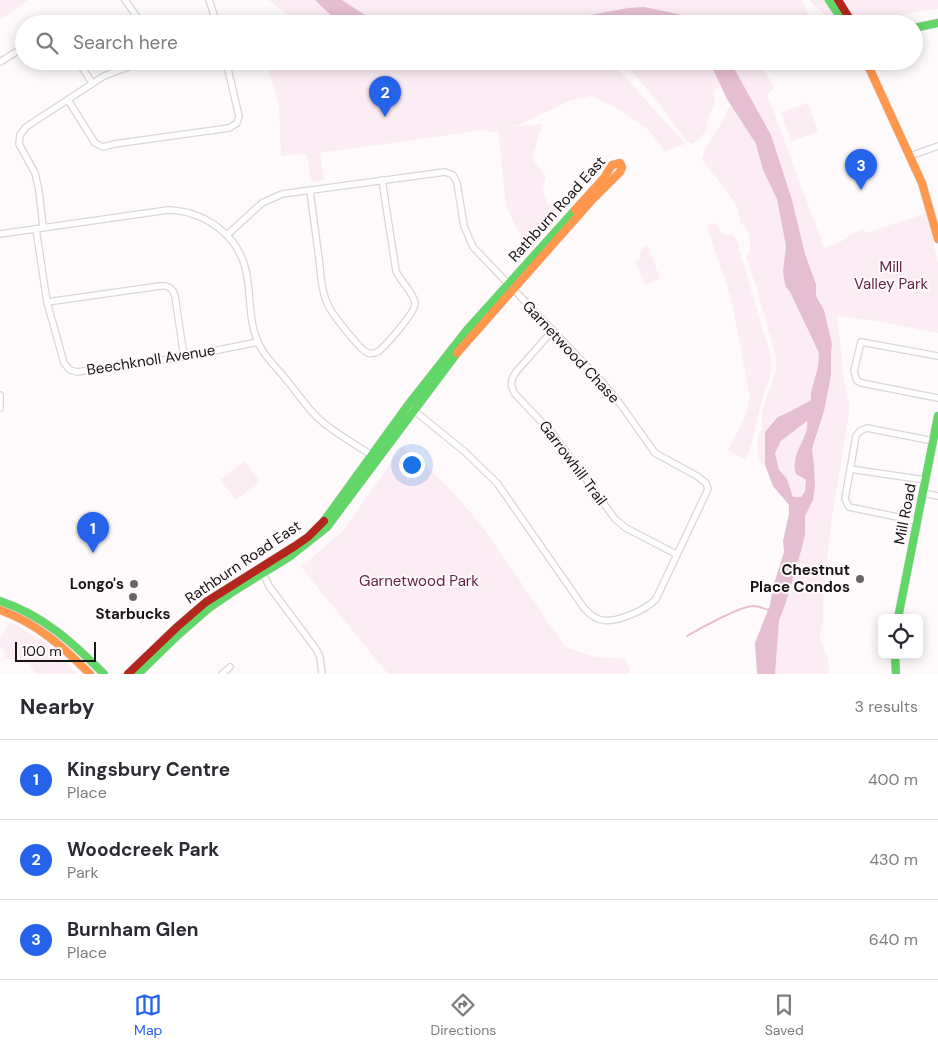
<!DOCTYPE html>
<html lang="en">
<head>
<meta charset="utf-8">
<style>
	:root { --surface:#fff; --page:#f2f2f3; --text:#2b2b33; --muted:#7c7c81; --line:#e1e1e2; --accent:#2563eb }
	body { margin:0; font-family:"DM Sans",sans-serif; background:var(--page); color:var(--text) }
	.controls { position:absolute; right:15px; bottom:15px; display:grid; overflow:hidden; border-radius:8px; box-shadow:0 2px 12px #0003 }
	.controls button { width:45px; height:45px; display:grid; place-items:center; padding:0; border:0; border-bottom:1px solid var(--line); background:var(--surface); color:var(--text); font:25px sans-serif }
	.scale { position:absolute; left:15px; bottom:12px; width:81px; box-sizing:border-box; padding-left:5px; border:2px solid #181516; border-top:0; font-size:14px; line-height:18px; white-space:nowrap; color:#181516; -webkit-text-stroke:4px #fff9fb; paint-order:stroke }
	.you { position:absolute; left:411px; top:464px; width:18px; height:18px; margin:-12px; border:4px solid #fff; border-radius:50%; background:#1a73e8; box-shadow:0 0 0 8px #1a73e833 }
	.badge { display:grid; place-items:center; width:32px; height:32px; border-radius:50%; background:var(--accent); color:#fff; font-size:16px; font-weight:700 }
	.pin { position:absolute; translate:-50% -41px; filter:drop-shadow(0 1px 2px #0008) }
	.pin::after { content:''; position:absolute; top:26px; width:18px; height:15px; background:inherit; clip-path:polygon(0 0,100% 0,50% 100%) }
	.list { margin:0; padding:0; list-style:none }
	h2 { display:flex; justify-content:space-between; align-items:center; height:65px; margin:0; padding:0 20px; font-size:21px }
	h2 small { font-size:16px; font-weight:400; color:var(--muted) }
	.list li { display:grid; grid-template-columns:32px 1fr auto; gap:15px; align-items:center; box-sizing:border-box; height:80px; padding:0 20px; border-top:1px solid var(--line) }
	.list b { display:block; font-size:19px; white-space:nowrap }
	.list p { margin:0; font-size:16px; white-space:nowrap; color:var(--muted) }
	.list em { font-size:16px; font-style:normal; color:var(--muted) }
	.icon { flex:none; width:28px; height:28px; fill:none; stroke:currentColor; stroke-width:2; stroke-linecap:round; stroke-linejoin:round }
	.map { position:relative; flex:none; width:938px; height:674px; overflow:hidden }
	.search { position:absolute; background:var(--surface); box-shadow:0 2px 12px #0003; left:15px; right:15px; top:15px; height:55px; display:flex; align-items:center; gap:12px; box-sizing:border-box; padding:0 18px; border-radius:28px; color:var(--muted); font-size:19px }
	.sheet { height:305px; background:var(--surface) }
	nav { display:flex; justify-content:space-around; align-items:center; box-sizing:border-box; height:70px; border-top:1px solid var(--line); background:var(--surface); font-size:14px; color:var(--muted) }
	nav a { display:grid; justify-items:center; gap:2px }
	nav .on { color:var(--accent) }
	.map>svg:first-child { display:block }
	.green { fill:#fcecf3 }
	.water { fill:#e6bed1; fill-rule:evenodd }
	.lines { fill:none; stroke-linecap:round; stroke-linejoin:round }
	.stream { stroke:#e6bed1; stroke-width:2 }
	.street-casing { stroke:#dad6d8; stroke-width:8 }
	.fast-casing { stroke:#dad6d8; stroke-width:9 }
	.slow-casing { stroke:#dad6d8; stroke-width:9 }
	.jam-casing { stroke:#dad6d8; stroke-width:9 }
	.street { stroke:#fffeff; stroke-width:5.5 }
	.fast { stroke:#63d668; stroke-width:8 }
	.slow { stroke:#ff974d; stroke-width:8 }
	.jam { stroke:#b3261e; stroke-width:8 }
	.poi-dot { fill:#686566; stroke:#fff9fb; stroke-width:2 }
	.labels { text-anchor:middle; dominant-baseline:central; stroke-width:4; stroke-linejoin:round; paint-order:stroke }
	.street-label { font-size:15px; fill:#181516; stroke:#fff9fb }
	.park-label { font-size:15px; fill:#601f44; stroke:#fff9fb }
	.poi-label { font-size:15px; font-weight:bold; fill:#181516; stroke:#fff9fb; text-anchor:end }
</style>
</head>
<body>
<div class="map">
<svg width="938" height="674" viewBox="0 0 938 674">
	<rect width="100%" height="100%" fill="#fefafc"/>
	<g class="green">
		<path d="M0 0H28L0 20Z"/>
		<path d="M269 0H315L340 24H295V20Z"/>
		<path d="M342 0H803L811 24H697L690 19 628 8 541 24H379Z"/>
		<path d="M809 0H938V9L889 17 867 24H835Z"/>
		<path d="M265 61H611L685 144 664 151 650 131 615 107 591 96 569 101 521 124 508 127 542 124 532 159 546 176 543 190 547 204H568L530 251 516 227 506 205 498 129 494 133 485 130 320 153 324 180 311 182 307 154 281 156 279 105Z"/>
		<path d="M623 61H709L720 85 713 91 715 105C701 122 714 131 692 144L687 141 654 97Z"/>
		<path d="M730 61H755L756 67 766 72 774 89 767 94 824 248 842 241 855 232 863 229 865 233 927 213 938 264V333L877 321 837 316 844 380 850 407 831 523 823 600V622L819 638 828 659 829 674H775L779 621 787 599 801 551 805 535V516L813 500 815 487 814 465 812 449 816 440 817 430 831 375V353L832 344 824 310 816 296V284L805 254 792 200 771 135Z"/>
		<path d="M808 103 818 132 791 141 781 112Z"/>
		<path d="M731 105 756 144 763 170 777 199 786 246 783 271 784 280 819 353 818 367 811 392V400L793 410 778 417 764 466 759 460 757 446 759 434 762 429V412L776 371V357L759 296 746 256 750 252C751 240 751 230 740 223L738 209 734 201 702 160C706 141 714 138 722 122 726 116 725 111 731 105Z"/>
		<path d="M715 223C719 226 719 231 723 234 729 239 732 229 737 241L771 358C773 373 767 382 763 396 757 418 754 439 746 460L728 450 746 414 750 397 731 298 707 227 710 224Z"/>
		<path d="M645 244 650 249 649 254H651L660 279 645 285 635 261 640 259V254Z"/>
		<path d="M807 421V431L794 463 800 478 806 480 805 491 802 497H793L787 479 779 470 775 453 781 441Z"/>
		<path d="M402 447 422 462 447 486 470 512 492 540 565 647 595 657 626 659 630 674H388L301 567 343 531Z"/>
		<path d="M244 461 260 481 236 500 220 480Z"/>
		<path d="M10 622 44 641 77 674H35L30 664 5 658 3 649 0 647V638Z"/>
	</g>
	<g class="water">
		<path d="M315 0H342L379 24H340Z"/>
		<path d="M644 7 678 14 697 24H663L643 22 632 24H541L628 8Z"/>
		<path d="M709 61H730L771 135 792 200 805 254 816 284V296L824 310 832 344 831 353V375L824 411 812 449 814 465 815 487 813 500 805 516V535L801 551 787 599 779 621 775 674H757L755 643 770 605 773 587 784 552 783 541 789 514V505L773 486 765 465V432L778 417 793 410 811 400V392L818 367 819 353 790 292 786 287 784 280 783 271 786 246 777 199 763 170 756 144 727 99ZM807 421C810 437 789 454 796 474L806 480 805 491 801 497H793L787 479 779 470 775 453 781 441Z"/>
	</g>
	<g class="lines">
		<path class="stream" d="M687 636C699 629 742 605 754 606 759 606 764 609 769 610"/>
		<defs>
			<g id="street">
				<path d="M125 0 142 24"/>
				<path d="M209 0 217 24"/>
				<path d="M78 61 92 83"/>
				<path d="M0 62 24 47"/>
				<path d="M68 100 95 143 103 147 114 144 229 128 237 123 239 116 226 61"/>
				<path d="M910 156 938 146"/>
				<path d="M310 191C313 213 316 236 319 259 321 275 321 292 329 307 333 315 361 351 368 353 372 354 376 353 379 351 386 345 416 312 415 303 414 293 400 281 396 271L382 180"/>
				<path d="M43 227 39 191 35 173 19 144 20 135 26 127 104 76 125 68 148 61"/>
				<path d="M36 229 47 302 64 363 70 370 77 372 184 357 258 342"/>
				<path d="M0 234 168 210C204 211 238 234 246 271 252 297 247 323 261 348 267 359 277 368 285 378 296 391 306 407 319 419 336 434 356 445 375 457"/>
				<path d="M227 235 262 203 282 194 445 172 453 175 457 183 464 226 473 247 603 383 621 405 655 453 697 476 706 483 708 489 656 599C649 607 640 611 630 615 612 622 598 625 584 608L497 483 465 452 411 408"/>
				<path d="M47 302 160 286C167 285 173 288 175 296L184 357"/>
				<path d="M553 330 516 372C510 381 510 385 515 394L554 435 615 519 626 528 676 554"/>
				<path d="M938 356 861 342 854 371 857 381 862 383 938 398"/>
				<path d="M0 395V408"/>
				<path d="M850 469 925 480"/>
				<path d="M923 493 938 496"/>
				<path d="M917 521 849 507 845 499 856 436 860 431 867 428 933 441"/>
				<path d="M263 573 269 586 316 649 320 657 322 674"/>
				<path d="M222 674 230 667"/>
			</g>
			<g id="fast">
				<path d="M829 0 845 24"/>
				<path d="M914 28 938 23"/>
				<path d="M324 521 408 405 467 330 575 210"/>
				<path d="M0 601C43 615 73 643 104 674"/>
				<path d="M898 618 938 416"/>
				<path d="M895 655 896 674"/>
				<path d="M138 674 178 635 209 608 234 591 289 557 327 527 457 353"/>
			</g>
			<g id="slow">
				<path d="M866 61 922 183 938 239"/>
				<path d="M457 353 591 201 620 172 622 167 620 163 612 165 604 178 575 210"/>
				<path d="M0 610C37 623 63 647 90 674"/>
			</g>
			<g id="jam">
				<path d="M838 0 853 24"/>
				<path d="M128 674 177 627 206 602 295 546 308 537 324 521"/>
			</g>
		</defs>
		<use href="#street" class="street-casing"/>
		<use href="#fast" class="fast-casing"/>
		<use href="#slow" class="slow-casing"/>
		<use href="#jam" class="jam-casing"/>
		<use href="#street" class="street"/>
		<use href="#fast" class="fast"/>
		<use href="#slow" class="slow"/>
		<use href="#jam" class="jam"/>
	</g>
	<g class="poi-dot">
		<circle cx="860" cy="579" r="5"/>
		<circle cx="134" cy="584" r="5"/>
		<circle cx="133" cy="597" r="5"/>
	</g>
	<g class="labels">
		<g class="street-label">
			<text transform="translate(557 209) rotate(-48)">Rathburn Road East</text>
			<text transform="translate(571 352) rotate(47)">Garnetwood Chase</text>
			<text transform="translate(151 360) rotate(-9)">Beechknoll Avenue</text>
			<text transform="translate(573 463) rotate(53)">Garrowhill Trail</text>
			<text transform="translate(905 514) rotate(-79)">Mill Road</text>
			<text transform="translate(243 562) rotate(-34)">Rathburn Road East</text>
		</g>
		<g class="park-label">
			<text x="891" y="267">Mill<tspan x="891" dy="17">Valley Park</tspan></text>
			<text x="419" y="581">Garnetwood Park</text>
		</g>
		<g class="poi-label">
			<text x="850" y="570">Chestnut<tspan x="850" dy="17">Place Condos</tspan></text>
			<text x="124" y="584">Longo's</text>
			<text x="133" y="614" text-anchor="middle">Starbucks</text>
		</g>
	</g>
</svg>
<div class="controls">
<button><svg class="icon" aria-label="locate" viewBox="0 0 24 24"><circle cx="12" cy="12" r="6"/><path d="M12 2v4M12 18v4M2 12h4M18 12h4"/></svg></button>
</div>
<div class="scale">100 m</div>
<div class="you"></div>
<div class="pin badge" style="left:93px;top:553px">1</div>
<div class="pin badge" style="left:385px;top:117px">2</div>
<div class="pin badge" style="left:861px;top:190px">3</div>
<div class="search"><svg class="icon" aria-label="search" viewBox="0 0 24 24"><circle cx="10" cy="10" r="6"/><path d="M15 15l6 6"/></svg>Search here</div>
</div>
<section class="sheet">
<h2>Nearby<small>3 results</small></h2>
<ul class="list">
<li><span class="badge">1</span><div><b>Kingsbury Centre</b><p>Place</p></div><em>400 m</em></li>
<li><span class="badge">2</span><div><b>Woodcreek Park</b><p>Park</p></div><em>430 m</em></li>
<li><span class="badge">3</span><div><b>Burnham Glen</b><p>Place</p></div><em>640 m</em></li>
</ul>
</section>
<nav>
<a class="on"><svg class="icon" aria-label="map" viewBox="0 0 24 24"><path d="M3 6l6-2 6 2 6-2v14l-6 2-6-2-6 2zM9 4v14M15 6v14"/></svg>Map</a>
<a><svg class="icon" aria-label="directions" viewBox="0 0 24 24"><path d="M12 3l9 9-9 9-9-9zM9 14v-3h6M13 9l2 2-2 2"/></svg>Directions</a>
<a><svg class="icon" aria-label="saved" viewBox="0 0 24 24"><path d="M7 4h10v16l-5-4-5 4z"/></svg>Saved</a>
</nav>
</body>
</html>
